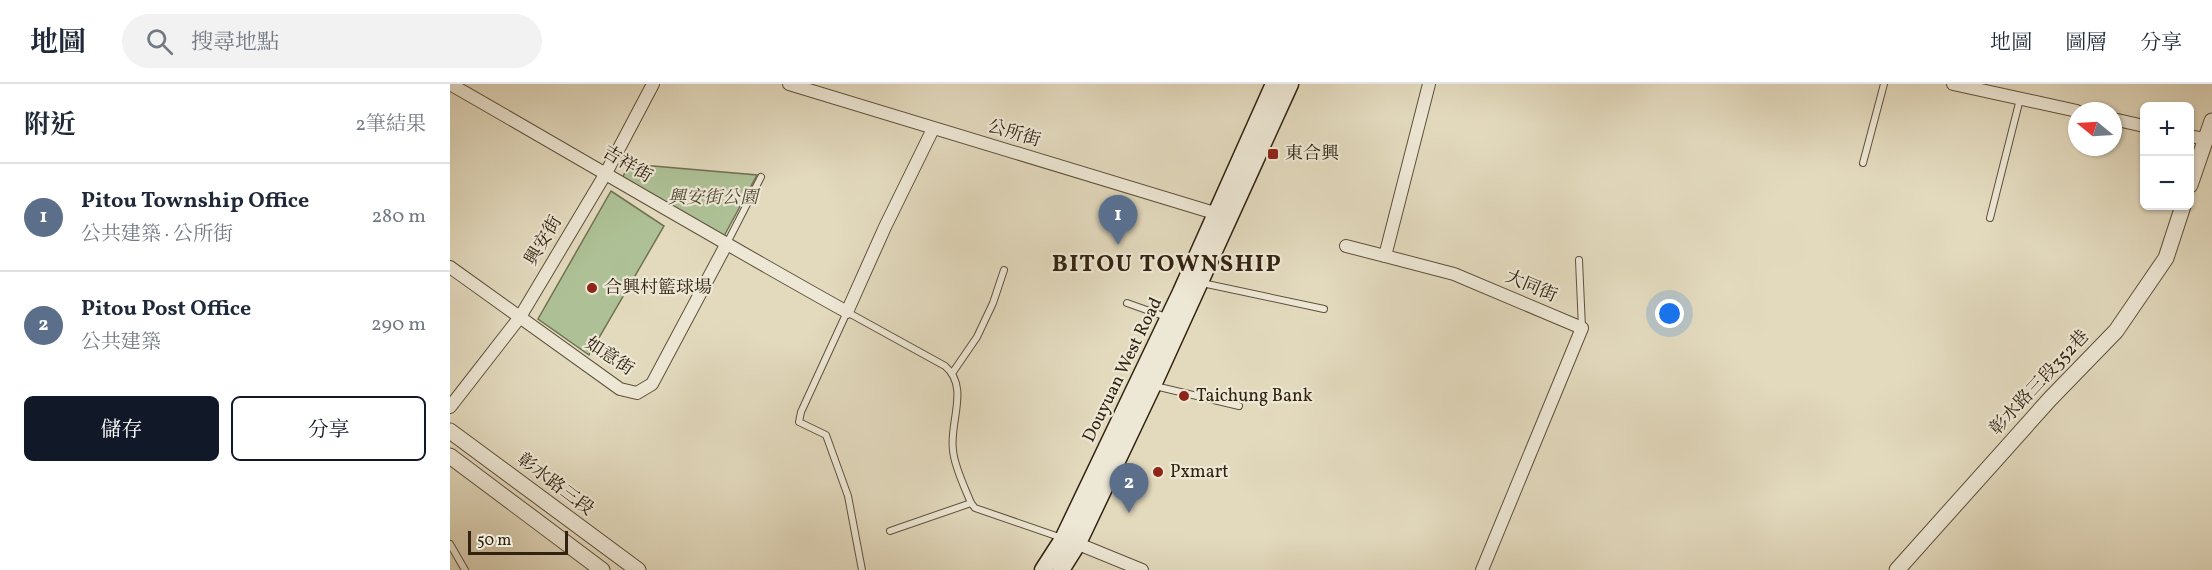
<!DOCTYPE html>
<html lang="zh-TW">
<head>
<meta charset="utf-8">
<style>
	:root { --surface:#fff; --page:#f2f2f3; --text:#1f2937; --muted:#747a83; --line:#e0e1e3; --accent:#111827 }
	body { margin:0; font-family:Vollkorn,"Noto Serif TC",serif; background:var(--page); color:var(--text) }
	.controls { position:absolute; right:18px; top:18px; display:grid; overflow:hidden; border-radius:9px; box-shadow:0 2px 4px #0004 }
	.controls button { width:54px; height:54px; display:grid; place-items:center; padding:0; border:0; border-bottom:2px solid var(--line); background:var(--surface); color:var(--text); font:30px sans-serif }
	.compass { position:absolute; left:1618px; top:18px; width:54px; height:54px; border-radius:50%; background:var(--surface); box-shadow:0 2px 4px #0004; rotate:288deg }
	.scale { position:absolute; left:18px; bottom:15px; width:100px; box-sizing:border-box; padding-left:6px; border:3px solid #322311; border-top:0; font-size:16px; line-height:21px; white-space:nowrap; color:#322311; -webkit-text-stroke:4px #ede7d5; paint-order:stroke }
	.you { position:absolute; left:1220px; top:230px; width:21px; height:21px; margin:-15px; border:4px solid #fff; border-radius:50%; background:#1a73e8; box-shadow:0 0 0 9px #1a73e833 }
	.badge { display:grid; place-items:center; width:39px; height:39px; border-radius:50%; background:var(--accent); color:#fff; font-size:20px; font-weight:700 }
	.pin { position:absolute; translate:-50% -50px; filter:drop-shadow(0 2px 3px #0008) }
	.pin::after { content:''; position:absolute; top:32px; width:21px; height:18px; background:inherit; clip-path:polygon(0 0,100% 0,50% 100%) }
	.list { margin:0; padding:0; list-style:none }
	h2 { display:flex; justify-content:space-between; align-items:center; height:78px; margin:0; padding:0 24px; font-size:26px }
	h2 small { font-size:20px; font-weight:400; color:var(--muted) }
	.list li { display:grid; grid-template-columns:39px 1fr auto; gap:18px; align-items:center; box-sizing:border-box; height:108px; padding:0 24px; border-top:2px solid var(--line) }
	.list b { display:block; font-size:22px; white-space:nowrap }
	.list p { margin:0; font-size:20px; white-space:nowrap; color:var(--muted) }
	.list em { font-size:20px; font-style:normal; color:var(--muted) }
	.actions { display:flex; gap:12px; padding:18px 24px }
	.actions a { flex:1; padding:14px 0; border:2px solid var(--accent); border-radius:9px; text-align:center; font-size:21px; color:var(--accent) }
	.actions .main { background:var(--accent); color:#fff }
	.icon { flex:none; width:33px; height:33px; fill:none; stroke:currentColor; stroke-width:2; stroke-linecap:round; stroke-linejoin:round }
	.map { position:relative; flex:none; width:1762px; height:486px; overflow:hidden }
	header { display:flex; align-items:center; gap:36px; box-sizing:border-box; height:84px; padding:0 30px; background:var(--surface); border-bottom:2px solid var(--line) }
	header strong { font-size:28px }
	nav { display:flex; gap:33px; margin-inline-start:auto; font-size:21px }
	.search { width:420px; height:54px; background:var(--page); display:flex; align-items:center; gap:15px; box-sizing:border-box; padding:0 21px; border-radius:33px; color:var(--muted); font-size:22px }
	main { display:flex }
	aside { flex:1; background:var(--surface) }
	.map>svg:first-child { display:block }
	.green { fill:#aec196; stroke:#707254; stroke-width:1.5 }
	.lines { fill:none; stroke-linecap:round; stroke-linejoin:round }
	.service-casing { stroke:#5e513c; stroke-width:8 }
	.minor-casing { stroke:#5e513c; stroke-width:14 }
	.tertiary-casing { stroke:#5e513c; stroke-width:17 }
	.secondary-casing { stroke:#322311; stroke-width:19 }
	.service { stroke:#ede7d5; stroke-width:6 }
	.minor { stroke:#ede7d5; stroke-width:12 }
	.tertiary { stroke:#ede7d5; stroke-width:15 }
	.secondary { stroke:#ede7d5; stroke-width:16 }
	.poi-dot { fill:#8f2418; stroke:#ede7d5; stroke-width:2 }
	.labels { text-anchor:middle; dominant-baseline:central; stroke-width:4.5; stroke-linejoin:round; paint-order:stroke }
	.street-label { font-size:18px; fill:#322311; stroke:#ede7d5 }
	.poi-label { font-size:18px; fill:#322311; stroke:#ede7d5; text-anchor:start }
	.park-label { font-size:18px; font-style:italic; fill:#514a32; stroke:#ede7d5 }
	.district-label { font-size:24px; font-weight:bold; letter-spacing:1.5px; fill:#322311; stroke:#ede7d5 }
</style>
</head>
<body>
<header>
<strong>地圖</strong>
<div class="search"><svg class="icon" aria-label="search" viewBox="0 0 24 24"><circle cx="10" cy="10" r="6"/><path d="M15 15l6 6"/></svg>搜尋地點</div>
<nav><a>地圖</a><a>圖層</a><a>分享</a></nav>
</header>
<main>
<aside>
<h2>附近<small>2筆結果</small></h2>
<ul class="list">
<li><span class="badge" style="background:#5c6f8a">1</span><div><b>Pitou Township Office</b><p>公共建築 · 公所街</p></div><em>280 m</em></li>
<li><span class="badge" style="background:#5c6f8a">2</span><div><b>Pitou Post Office</b><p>公共建築</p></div><em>290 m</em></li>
</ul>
<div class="actions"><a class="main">儲存</a><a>分享</a></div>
</aside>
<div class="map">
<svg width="1762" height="486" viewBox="0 0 1762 486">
	<rect width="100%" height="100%" fill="#e3dabe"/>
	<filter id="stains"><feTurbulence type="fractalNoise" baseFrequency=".00333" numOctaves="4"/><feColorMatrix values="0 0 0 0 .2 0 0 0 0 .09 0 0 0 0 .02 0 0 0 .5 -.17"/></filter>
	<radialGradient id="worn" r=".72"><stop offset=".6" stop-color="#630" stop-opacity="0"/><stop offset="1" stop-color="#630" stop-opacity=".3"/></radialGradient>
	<g class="green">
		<path d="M180 80 307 91 274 152 172 94Z"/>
		<path d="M161 107 214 142 139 271 88 235Z"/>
	</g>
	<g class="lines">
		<defs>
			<g id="service">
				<path d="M1413 79 1434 0"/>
				<path d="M1540 134 1570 15"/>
				<path d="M276 161 311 93"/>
				<path d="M1129 176 1132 244"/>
				<path d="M752 199 874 225"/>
				<path d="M677 219 719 234"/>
				<path d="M503 288 527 253 543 219 554 186"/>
				<path d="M705 302 789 322"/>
				<path d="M440 447 521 419"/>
				<path d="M0 460 15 486"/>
				<path d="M412 486 398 412 376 351 349 338 351 328 397 228 495 282C520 303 499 338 503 366 504 382 515 404 521 419L525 424 612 454"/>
			</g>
			<g id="minor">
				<path d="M0 0C133 76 264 154 397 228L435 143 483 45"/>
				<path d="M339 0 771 131"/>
				<path d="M979 0 935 172 1004 190 1132 244 1032 486"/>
				<path d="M1503 0 1627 27"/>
				<path d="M1663 35 1694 42"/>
				<path d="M1740 52 1754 55"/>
				<path d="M896 162 935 172"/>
				<path d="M0 183 170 305 187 309 202 300 276 161"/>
				<path d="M0 323 70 233 156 89 203 0"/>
				<path d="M621 457 692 486"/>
			</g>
			<g id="tertiary">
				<path d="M1740 101 1762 37"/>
				<path d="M0 347 188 486"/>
				<path d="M0 372 152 486"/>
				<path d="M1447 486 1600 315 1666 247 1716 174 1733 122"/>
			</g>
			<g id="secondary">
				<path d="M593 486 613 455 731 208 824 0"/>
				<path d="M611 486 628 459 703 301 840 0"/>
			</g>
		</defs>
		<use href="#service" class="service-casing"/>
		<use href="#minor" class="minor-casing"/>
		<use href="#tertiary" class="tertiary-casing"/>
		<use href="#secondary" class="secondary-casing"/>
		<use href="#service" class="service"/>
		<use href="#minor" class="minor"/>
		<use href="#tertiary" class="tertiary"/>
		<use href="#secondary" class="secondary"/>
	</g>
	<g class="poi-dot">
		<rect x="817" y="64" width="12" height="12" rx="3"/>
		<circle cx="142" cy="204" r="6"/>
		<circle cx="734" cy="312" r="6"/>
		<circle cx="708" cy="388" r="6"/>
	</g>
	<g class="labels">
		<g class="street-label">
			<text transform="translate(564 50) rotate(17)">公所街</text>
			<text transform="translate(177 81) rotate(31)">吉祥街</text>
			<text transform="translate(94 157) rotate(-59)">興安街</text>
			<text transform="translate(1081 203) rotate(23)">大同街</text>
			<text transform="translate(159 273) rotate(33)">如意街</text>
			<text transform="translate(673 286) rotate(-64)">Douyuan West Road</text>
			<text transform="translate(1590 299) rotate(-47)">彰水路三段352巷</text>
			<text transform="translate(105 401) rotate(37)">彰水路三段</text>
		</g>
		<g class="poi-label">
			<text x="835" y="70">東合興</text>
			<text x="154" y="204">合興村籃球場</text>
			<text x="746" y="312">Taichung Bank</text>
			<text x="720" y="388">Pxmart</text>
		</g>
		<g class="park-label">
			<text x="263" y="114">興安街公園</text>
		</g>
		<g class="district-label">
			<text x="717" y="181">BITOU TOWNSHIP</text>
		</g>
	</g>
	<rect width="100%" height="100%" filter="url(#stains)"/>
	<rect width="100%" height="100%" fill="url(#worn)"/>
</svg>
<div class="controls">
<button>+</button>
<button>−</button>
</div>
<svg class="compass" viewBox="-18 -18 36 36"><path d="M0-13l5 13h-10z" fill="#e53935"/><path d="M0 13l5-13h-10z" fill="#747a83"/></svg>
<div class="scale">50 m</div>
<div class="you"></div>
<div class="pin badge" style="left:668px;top:161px;background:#5c6f8a">1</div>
<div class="pin badge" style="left:679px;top:429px;background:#5c6f8a">2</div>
</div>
</main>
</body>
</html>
